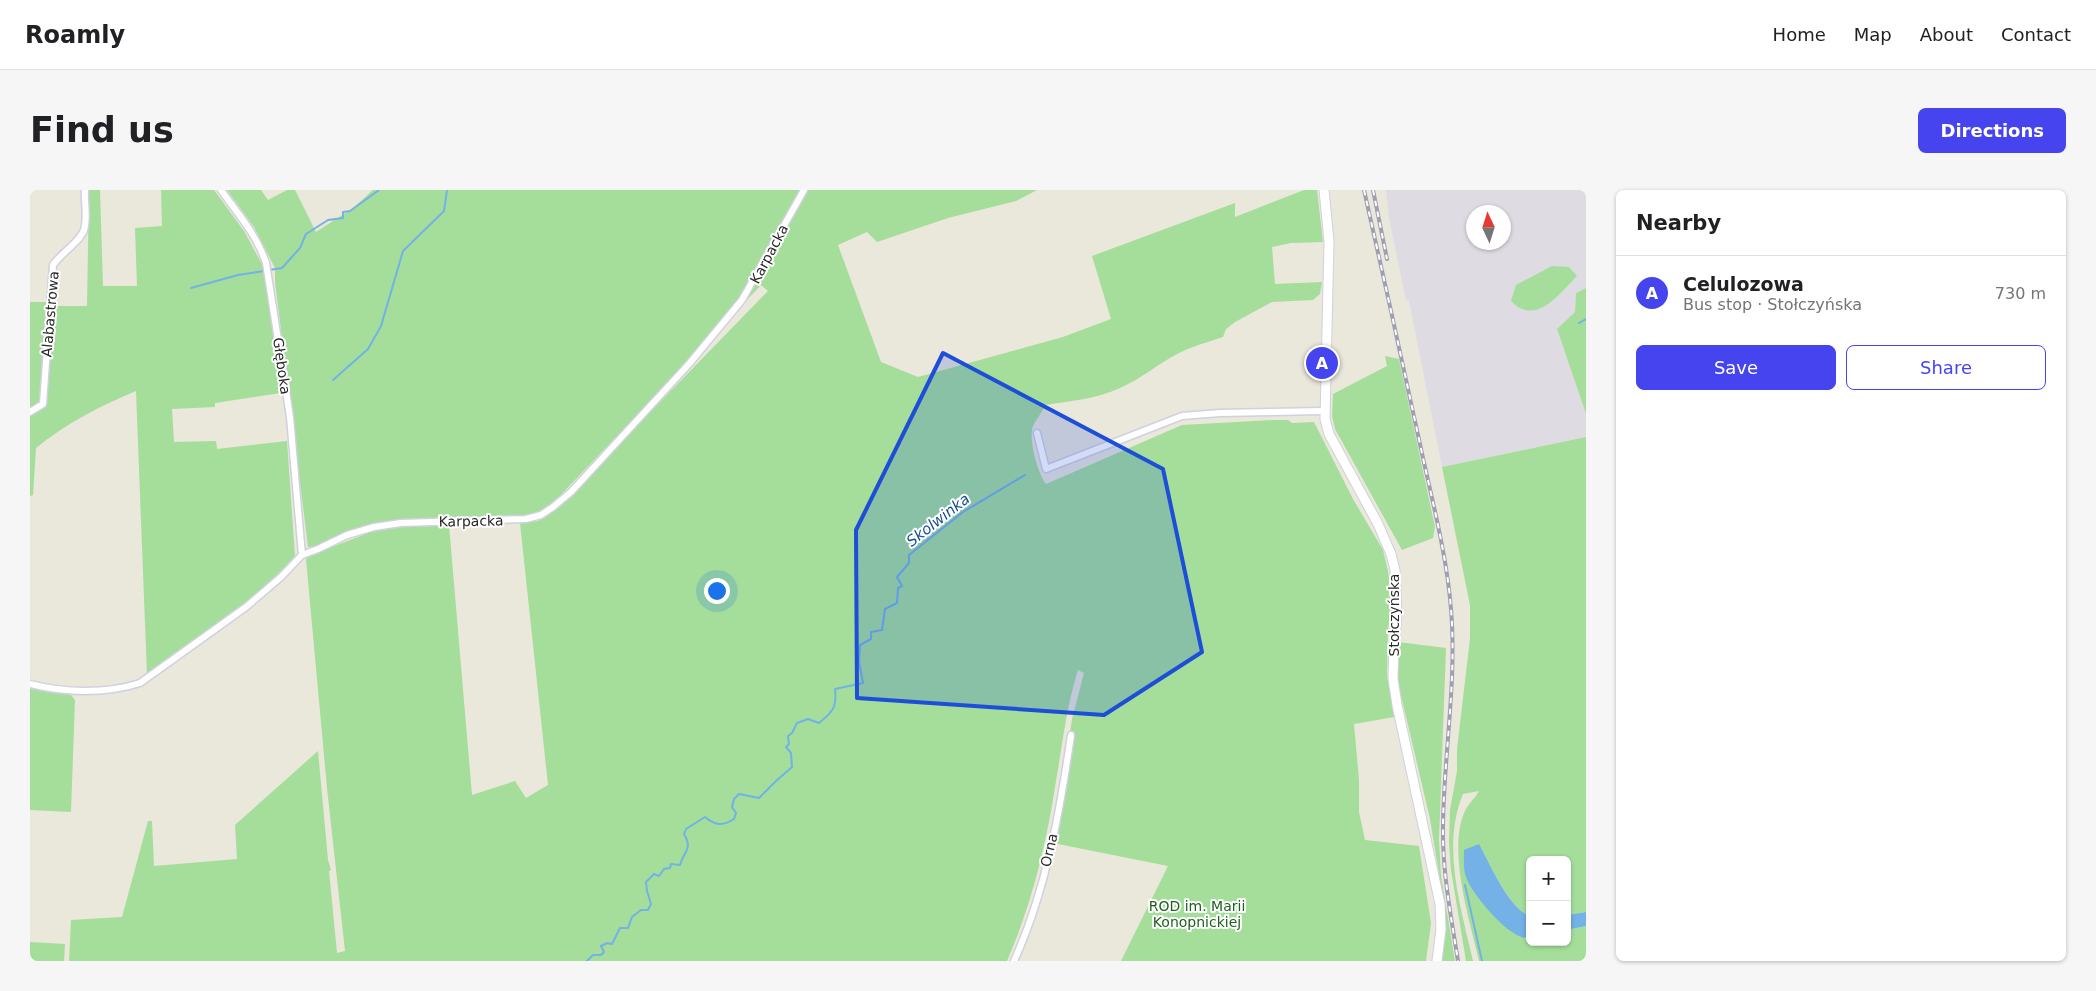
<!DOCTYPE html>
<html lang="en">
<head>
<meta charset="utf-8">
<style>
	:root { --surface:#fff; --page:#f6f6f6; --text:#202124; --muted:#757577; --line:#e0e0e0; --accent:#4544ef }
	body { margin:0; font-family:"DejaVu Sans",sans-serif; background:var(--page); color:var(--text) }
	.controls { position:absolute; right:15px; bottom:15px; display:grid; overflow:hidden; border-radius:8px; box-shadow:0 1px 4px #0004 }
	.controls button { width:45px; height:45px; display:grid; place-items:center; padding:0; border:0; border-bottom:1px solid var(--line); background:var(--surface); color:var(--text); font:25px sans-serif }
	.compass { position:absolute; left:1436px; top:15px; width:45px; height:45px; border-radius:50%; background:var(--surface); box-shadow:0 1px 4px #0004; rotate:356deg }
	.you { position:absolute; left:686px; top:400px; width:18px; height:18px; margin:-12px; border:4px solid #fff; border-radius:50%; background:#1a73e8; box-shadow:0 0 0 8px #1a73e833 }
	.badge { display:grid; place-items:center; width:32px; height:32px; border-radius:50%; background:var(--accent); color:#fff; font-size:16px; font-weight:700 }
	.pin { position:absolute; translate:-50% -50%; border:2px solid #fff; box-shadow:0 1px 5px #0006 }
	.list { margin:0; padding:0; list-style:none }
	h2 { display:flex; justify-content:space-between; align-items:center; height:65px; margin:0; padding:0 20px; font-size:21px }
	h2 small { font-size:16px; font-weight:400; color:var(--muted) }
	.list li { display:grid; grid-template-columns:32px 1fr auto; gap:15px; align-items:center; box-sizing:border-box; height:75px; padding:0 20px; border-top:1px solid var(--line) }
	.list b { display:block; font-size:19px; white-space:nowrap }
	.list p { margin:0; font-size:16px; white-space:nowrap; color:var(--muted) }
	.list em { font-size:16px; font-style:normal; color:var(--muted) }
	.actions { display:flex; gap:10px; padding:15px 20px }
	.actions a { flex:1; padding:11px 0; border:1px solid var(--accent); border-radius:8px; text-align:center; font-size:18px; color:var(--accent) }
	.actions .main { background:var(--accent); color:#fff }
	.map { position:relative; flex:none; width:1556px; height:771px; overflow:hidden; border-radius:8px }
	header { display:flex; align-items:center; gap:30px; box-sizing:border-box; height:70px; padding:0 25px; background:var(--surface); border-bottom:1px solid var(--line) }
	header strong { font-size:24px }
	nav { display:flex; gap:28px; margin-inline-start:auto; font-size:18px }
	.intro { display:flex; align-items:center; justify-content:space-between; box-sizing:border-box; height:120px; padding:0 30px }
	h1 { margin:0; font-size:35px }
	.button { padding:12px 22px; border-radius:8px; background:var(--accent); color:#fff; font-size:18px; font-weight:700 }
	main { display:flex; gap:30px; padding:0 30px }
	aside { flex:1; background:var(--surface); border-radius:8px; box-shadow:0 1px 4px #0004 }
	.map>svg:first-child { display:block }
	.industrial { fill:#dfdbe3; fill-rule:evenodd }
	.green { fill:#a4de9a }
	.water { fill:#73b1e7 }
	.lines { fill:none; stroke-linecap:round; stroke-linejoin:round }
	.stream { stroke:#73b1e7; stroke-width:2 }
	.street-casing { stroke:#d1d0e1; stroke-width:9 }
	.secondary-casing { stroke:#d1d0e1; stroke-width:11 }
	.street { stroke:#fff; stroke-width:6 }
	.secondary { stroke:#fff; stroke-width:9 }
	.rail-casing { stroke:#9f9eb2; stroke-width:4 }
	.rail { stroke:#fff; stroke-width:2; stroke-dasharray:5.5; stroke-linecap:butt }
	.marked { fill:#1d4ed8; fill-opacity:0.2; stroke:#1d4ed8; stroke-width:4; stroke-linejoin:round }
	.labels { text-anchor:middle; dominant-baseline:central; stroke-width:4; stroke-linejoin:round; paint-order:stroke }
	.street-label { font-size:14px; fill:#292929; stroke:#fff }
	.park-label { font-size:14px; fill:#1e611e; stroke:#fff }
	.water-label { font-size:15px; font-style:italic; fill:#154e90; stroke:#fff }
</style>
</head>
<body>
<header>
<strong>Roamly</strong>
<nav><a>Home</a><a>Map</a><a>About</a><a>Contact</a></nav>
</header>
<div class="intro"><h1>Find us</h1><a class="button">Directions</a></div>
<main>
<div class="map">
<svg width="1556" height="771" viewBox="0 0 1556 771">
	<rect width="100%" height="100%" fill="#eae7db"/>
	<path class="industrial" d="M1356 0H1556V98L1546 103 1545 122 1527 139 1556 224V247L1412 277 1379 111 1376 110 1359 28ZM1444 22H1474V52H1444Z"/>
	<g class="green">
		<path d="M59 0H70L73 96H107L105 38 132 36 131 0H184L214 41 234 78 251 203 185 213V217L142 219 144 252 186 251 187 259 257 251 265 366C222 413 168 448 117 485L106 201C72 215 35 234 6 258L3 305 0 306V112H17L24 116H57Z"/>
		<path d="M197 0H231L238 10 257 0H265L286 42 323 18 343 0H1007L986 11 918 28 847 52 837 42 808 55 851 172 888 187 1033 147 1081 129 1062 66 1205 13V27L1274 0H1287L1293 52 1261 53 1242 57 1245 94 1292 92 1290 104 1283 110 1242 112 1205 132 1196 139 1193 147C1178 152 1163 156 1149 163 1129 173 1111 189 1090 198 1066 209 1040 211 1015 215 1012 224 1003 232 1002 240 1000 255 1008 283 1016 294L1152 235 1244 230H1258L1262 233 1284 232 1323 309 1353 360 1358 381 1362 412 1358 439 1357 485 1364 527 1324 534 1329 590V622L1335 650 1389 656 1401 733 1396 771H1091L1138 676 1023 653 1042 529 1054 483 1048 480C1036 518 1032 558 1025 597 1016 656 1001 716 977 771H39L41 730 92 727 118 631H122L124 676 207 669 205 635 288 561 298 670 301 680 299 681 307 763 315 761 297 598 276 369 281 365 341 342 371 337 419 335 442 605 485 591 496 608 518 595 490 333 508 331 523 322 738 101 731 95 524 312 510 322 493 325 370 329 322 341 286 356 278 357 245 92V78L224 37Z"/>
		<path d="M1522 76 1539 77 1547 86C1529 104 1506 137 1481 111L1486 95Z"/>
		<path d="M1556 98V224L1527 139 1545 122 1546 103Z"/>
		<path d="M1355 166 1369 169 1405 337 1403 348 1372 360 1305 239 1302 226 1303 204 1357 176Z"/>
		<path d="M1556 247V722L1537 725V670H1500V726C1479 719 1460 674 1449 654L1495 749 1500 748V752H1537V740L1556 736V771H1449C1440 731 1416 657 1436 619 1439 613 1446 607 1449 601L1433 604C1411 657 1431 718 1443 771H1436L1421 680 1419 653 1420 620 1427 581V559L1440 449V415L1412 277Z"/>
		<path d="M1368 452 1416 458 1409 650 1411 685 1425 771H1410L1415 720 1400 629 1367 488Z"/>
		<path d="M0 497 38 501 45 510 41 622 0 620Z"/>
		<path d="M0 752 35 754 34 771H0Z"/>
	</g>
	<g class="water">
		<path d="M1449 654C1460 674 1479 719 1500 726V748C1481 752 1441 703 1436 687 1433 679 1434 668 1434 660Z"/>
		<path d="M1556 722V736L1537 740V725Z"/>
	</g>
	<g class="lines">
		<g class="stream">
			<path d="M239 80 252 78 270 58 276 44 298 30 313 28V22L320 21 349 0"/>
			<path d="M161 98 208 85 234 81"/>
			<path d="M1549 133 1556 129"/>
			<path d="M303 190 338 159 351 136 373 61 414 21 417 0"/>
			<path d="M1435 695 1452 771"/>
			<path d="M557 771 563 765H571L574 762 571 756 577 753 582 754 590 738H598L602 727 611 720H618L621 714 617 701 616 692 624 684 629 686 634 679 640 678 641 674 650 675C654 661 663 659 654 644L656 639 675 627C686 636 693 636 704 629L706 623 702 617 704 609 709 604 729 608 746 591 762 577 761 563 756 557 759 554 758 546 762 543 767 533 778 529 789 533C803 522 807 517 805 499L833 493 829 472 830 455 841 449V442L852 440 855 419 867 413 868 398 872 396 867 387 879 373V365L933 322 995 285"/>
		</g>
		<defs>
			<g id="street">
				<path d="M191 0C208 24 227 45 236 73L260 227 272 365"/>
				<path d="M0 222 13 214 23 75C31 63 50 52 54 40 58 28 54 12 55 0"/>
				<path d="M1007 243 1016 279 1152 226 1190 223 1294 221"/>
				<path d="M0 494C35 503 76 504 110 493L216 417 251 387 272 365 288 359 317 345 344 337 371 333 496 329 511 325 523 317 541 302 659 174 712 110 774 0"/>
				<path d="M984 771C1016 701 1030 621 1041 545"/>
			</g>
			<path id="secondary" d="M1294 0 1299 51 1295 229 1299 244 1348 334 1361 364 1365 380 1367 425 1364 456 1363 489 1367 515 1410 714 1411 739 1407 771"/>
		</defs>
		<use href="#street" class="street-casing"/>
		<use href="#secondary" class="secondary-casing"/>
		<use href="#street" class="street"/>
		<use href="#secondary" class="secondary"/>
		<defs>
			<g id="rail">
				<path d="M1334 0C1354 89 1374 179 1393 268 1404 318 1417 368 1421 419 1427 491 1414 563 1413 635 1412 681 1421 726 1428 771"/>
				<path d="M1343 0 1357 69"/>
			</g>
		</defs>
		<use href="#rail" class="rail-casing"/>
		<use href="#rail" class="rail"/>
	</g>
	<path class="marked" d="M913 163 1133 279 1172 462 1074 525 827 508 826 340Z"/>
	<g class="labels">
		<g class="street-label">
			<text transform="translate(739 64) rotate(-62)">Karpacka</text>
			<text transform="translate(20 124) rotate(-85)">Alabastrowa</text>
			<text transform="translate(252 176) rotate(82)">Głęboka</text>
			<text transform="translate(441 331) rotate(-1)">Karpacka</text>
			<text transform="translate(1364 425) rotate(-90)">Stołczyńska</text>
			<text transform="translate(1019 660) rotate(-77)">Orna</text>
		</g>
		<g class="park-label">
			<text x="1167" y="716">ROD im. Marii<tspan x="1167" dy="16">Konopnickiej</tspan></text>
		</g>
		<g class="water-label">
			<text transform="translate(908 330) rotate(-38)">Skolwinka</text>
		</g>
	</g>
</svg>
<div class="controls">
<button>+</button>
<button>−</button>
</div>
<svg class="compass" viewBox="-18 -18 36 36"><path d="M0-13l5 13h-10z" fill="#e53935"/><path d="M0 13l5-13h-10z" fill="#757577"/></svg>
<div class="you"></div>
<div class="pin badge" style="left:1292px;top:173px">A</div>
</div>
<aside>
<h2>Nearby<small></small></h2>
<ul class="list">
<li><span class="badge">A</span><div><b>Celulozowa</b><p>Bus stop · Stołczyńska</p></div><em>730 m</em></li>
</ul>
<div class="actions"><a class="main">Save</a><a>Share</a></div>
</aside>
</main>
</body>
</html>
